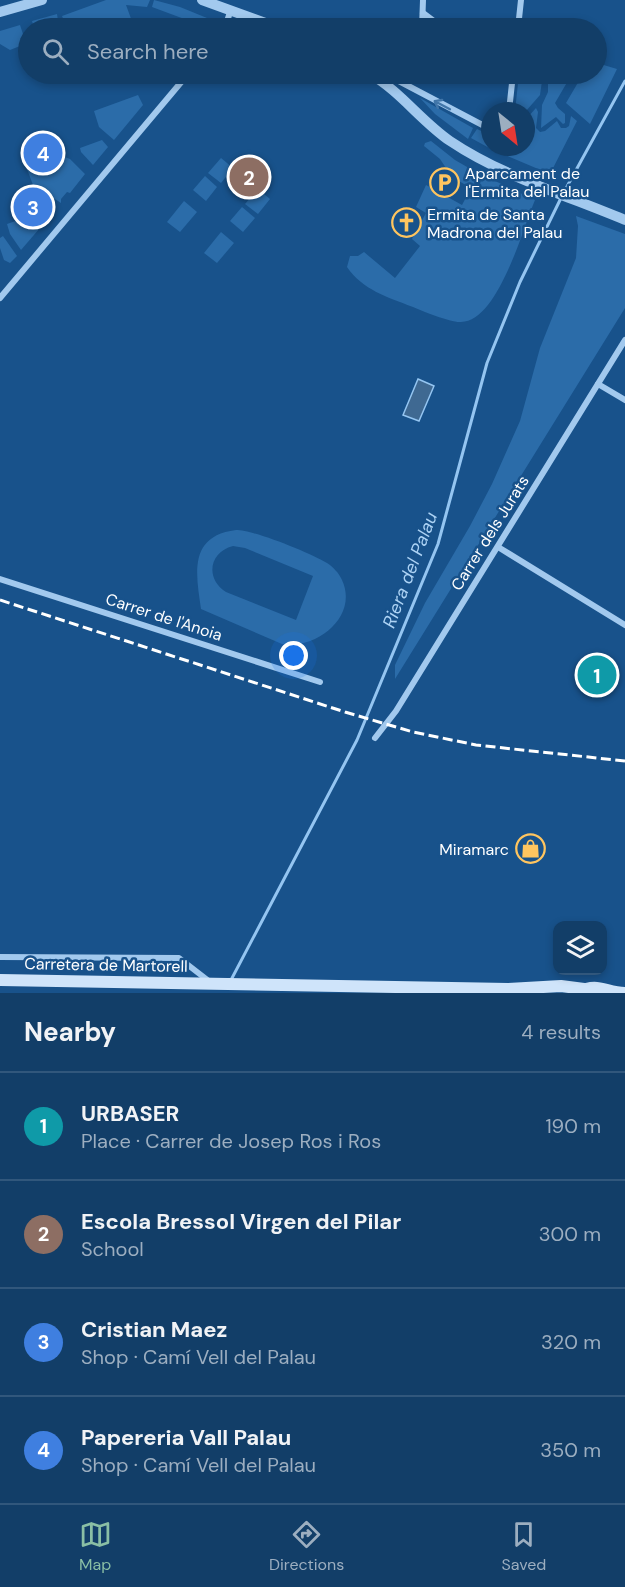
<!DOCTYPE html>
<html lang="en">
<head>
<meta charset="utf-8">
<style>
	:root { --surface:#123e68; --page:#1f4971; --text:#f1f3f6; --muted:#9caec0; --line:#31577c; --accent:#8abfa5 }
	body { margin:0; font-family:"DM Sans",sans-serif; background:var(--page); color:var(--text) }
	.controls { position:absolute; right:18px; bottom:18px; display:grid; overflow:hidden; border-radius:12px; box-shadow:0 3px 9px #0003 }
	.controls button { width:54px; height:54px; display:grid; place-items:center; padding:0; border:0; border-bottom:2px solid var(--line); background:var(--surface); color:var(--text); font:30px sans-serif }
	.compass { position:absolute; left:481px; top:102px; width:54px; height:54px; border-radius:50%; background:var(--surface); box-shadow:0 3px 9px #0003; rotate:150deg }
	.you { position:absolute; left:294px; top:656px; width:21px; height:21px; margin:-15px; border:4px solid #fff; border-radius:50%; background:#1a73e8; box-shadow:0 0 0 9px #1a73e833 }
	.badge { display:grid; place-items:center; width:39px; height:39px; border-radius:50%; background:var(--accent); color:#fff; font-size:20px; font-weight:700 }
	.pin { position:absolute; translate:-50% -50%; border:3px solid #fff; box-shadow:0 2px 6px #0006 }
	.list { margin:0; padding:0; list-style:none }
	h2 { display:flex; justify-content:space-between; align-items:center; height:78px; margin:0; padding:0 24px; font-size:26px }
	h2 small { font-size:20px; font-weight:400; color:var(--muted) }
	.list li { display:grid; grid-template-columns:39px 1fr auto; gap:18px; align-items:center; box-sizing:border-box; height:108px; padding:0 24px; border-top:2px solid var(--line) }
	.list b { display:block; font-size:22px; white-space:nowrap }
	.list p { margin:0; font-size:20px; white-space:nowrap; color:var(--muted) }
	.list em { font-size:20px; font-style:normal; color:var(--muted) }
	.icon { flex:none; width:33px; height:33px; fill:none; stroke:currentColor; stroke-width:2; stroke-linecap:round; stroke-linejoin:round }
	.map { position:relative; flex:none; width:625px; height:993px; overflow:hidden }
	.search { position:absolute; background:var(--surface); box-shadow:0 3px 9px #0003; left:18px; right:18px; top:18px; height:66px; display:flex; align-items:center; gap:15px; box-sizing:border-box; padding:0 21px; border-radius:33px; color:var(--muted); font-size:22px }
	.sheet { height:510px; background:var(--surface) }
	nav { display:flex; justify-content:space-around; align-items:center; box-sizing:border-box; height:84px; border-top:2px solid var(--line); background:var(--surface); font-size:16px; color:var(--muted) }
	nav a { display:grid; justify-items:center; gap:3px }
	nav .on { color:var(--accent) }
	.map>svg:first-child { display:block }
	.green { fill:#2b6ca9; fill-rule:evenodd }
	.water { fill:#3f6992; stroke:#94c5f1; stroke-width:1.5 }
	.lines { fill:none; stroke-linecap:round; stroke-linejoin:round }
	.stream { stroke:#94c5f1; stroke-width:3 }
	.minor { stroke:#a2c9ee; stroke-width:6 }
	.tertiary { stroke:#a2c9ee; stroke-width:10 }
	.secondary { stroke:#cfe4fa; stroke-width:12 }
	.rail { stroke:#fff; stroke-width:3; stroke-dasharray:10 4.5; stroke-linecap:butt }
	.oneway { stroke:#4176a9 }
	.labels { text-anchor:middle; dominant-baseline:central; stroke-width:5; stroke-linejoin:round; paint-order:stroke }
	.poi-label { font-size:16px; fill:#fff; stroke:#18528b; text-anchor:start }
	.street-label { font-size:16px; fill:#fff; stroke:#18528b }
	.water-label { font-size:18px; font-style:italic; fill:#add3f5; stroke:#18528b }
</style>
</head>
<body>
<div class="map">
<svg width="625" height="993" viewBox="0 0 625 993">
	<rect width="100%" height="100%" fill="#18528b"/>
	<g class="green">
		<path d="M106 0H150L147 7 126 5 133 24 123 28H67L62 16Z"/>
		<path d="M154 0 180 7 207 18 208 27 189 28 187 20 152 7Z"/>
		<path d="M57 14 59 28H34L32 21Z"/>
		<path d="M20 25 24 37 20 46 10 50 0 44V31Z"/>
		<path d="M597 63 617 69 590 124 566 103 583 74H596Z"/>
		<path d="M519 74H523L528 81 532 79 530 75 543 74 540 95 526 111H515Z"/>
		<path d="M548 74H563L569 79 555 103 558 108 565 114V123L563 124 556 117 541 128 542 105 548 92Z"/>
		<path d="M138 95 143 105 114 140 99 127 94 111Z"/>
		<path d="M420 98 473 128 468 139 435 114Z"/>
		<path d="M536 108 538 112 536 128 540 132 545 131 557 121 561 128H566L569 126 571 116 577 121 550 174 491 149 471 138 477 129 490 135V147H526V119Z"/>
		<path d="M102 140 108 147 93 165 81 152 80 148Z"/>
		<path d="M431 141 455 160 474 171 535 200C523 228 498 322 461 322 452 323 422 311 413 307 387 297 363 290 347 267L350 256H358L364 252 395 278 420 246 412 239 426 213 416 207 426 185 462 205 471 188 452 177 440 159 424 146 425 143Z"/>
		<path d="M60 155 70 159 85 174 70 193 67 192 61 199V203L33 185 27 169Z"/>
		<path d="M221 158 233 168 221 183 208 173Z"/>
		<path d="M205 176 217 187 206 201 193 190Z"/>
		<path d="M258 189 270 199 258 214 245 204Z"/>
		<path d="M184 201 197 212 180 232 167 222Z"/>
		<path d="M242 207 255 218 243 232 230 221Z"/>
		<path d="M47 210 52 214 21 250 10 234 7 224Z"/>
		<path d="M576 216 625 234V308L395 679V665L425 603 470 526 492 484 520 421 540 348 576 258 578 226Z"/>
		<path d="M221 232 234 243 217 263 204 253Z"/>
		<path d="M3 236 17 256 10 263 4 260 0 248V238Z"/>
		<path d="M236 530C254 530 310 553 327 563 333 567 339 573 342 580 359 617 316 650 282 644L201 609C196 574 188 536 236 530ZM233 546 245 548 313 576 296 620 226 592C205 579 209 552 233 546Z"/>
	</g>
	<path class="water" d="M418 379 434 386 419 421 403 415Z"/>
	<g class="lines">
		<g class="stream">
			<path d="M564 192 625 81"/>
			<path d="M231 980 357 740 438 544 487 363 520 282 561 198"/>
		</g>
		<g class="minor">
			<path d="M423 13 443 28"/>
			<path d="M225 28 230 12"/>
			<path d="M422 28 423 0"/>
			<path d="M518 28 521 0"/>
			<path d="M385 82 395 79 490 129"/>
			<path d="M509 111 513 74"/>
			<path d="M0 298 188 74"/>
			<path d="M598 384 625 400"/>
			<path d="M498 547 625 625"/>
			<path d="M0 579 320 682"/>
			<path d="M375 738 396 711 625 340"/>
			<path d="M0 957 179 958 210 982"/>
		</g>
		<g class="tertiary">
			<path d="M202 0 279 28"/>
			<path d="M0 12 42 0"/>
			<path d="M370 74C400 91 421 121 450 141 502 176 568 196 625 220"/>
		</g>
		<g class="secondary">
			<path d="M0 980 508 989 561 986 584 989"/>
			<path d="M579 992C598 982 606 993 625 993"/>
		</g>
		<path class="rail" d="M0 600 345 712 413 732 476 745 625 761"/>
	</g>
	<defs><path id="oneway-shaft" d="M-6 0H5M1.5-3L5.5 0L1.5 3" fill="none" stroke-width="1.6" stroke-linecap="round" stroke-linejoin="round" transform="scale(1.5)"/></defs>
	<use class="oneway" href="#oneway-shaft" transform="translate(442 105) rotate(-152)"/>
	<defs>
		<symbol id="parking-ring" viewBox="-11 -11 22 22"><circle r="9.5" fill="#18528b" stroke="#ffc55f" stroke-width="1.5"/><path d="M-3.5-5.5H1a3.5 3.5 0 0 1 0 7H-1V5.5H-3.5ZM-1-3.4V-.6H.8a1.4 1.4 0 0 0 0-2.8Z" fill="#ffc55f"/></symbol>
		<symbol id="church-ring" viewBox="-11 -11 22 22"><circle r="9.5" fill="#18528b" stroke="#ffc55f" stroke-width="1.5"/><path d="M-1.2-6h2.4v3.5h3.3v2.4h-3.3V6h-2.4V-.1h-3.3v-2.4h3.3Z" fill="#ffc55f"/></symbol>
		<symbol id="shop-ring" viewBox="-11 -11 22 22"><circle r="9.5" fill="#18528b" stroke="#ffc55f" stroke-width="1.5"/><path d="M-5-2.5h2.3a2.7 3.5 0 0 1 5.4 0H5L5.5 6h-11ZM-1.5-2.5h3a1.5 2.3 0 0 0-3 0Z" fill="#ffc55f"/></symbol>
	</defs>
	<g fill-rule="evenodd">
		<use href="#parking-ring" x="428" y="166" width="33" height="33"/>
		<use href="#church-ring" x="390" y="206" width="33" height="33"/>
		<use href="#shop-ring" x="514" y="832" width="33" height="33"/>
	</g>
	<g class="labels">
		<g class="poi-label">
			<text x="465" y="173">Aparcament de<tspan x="465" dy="18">l'Ermita del Palau</tspan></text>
			<text x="427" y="214">Ermita de Santa<tspan x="427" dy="18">Madrona del Palau</tspan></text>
			<text x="509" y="849" text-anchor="end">Miramarc</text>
		</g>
		<g class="street-label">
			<text transform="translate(490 533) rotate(-58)">Carrer dels Jurats</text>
			<text transform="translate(164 617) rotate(18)">Carrer de l'Anoia</text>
			<text transform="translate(106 965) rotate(1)">Carretera de Martorell</text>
		</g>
		<g class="water-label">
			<text transform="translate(410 570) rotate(-69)">Riera del Palau</text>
		</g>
	</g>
</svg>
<div class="controls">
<button><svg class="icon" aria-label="layers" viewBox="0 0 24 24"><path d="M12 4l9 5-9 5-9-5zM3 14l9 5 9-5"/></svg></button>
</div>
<svg class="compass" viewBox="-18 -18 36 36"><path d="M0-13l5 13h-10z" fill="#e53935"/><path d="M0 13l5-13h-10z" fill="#9caec0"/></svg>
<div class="you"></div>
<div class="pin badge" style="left:597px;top:675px;background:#0f9aa8">1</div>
<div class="pin badge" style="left:249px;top:177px;background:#8d6e63">2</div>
<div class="pin badge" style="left:33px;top:207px;background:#3f7fe0">3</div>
<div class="pin badge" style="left:43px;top:153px;background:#3f7fe0">4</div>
<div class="search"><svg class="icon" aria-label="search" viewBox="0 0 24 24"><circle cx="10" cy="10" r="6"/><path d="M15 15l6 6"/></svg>Search here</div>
</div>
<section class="sheet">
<h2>Nearby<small>4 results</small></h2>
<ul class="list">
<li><span class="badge" style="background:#0f9aa8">1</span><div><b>URBASER</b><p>Place · Carrer de Josep Ros i Ros</p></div><em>190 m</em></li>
<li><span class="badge" style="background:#8d6e63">2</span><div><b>Escola Bressol Virgen del Pilar</b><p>School</p></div><em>300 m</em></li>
<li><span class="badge" style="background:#3f7fe0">3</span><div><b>Cristian Maez</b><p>Shop · Camí Vell del Palau</p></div><em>320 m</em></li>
<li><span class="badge" style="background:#3f7fe0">4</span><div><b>Papereria Vall Palau</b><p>Shop · Camí Vell del Palau</p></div><em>350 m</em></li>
</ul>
</section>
<nav>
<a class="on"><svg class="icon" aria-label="map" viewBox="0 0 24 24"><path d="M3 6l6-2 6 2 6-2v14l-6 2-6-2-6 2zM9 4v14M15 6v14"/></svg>Map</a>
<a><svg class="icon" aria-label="directions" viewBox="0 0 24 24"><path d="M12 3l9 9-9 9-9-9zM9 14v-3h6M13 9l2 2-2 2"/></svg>Directions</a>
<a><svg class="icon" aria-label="saved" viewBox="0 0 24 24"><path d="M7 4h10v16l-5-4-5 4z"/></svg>Saved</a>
</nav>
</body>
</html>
